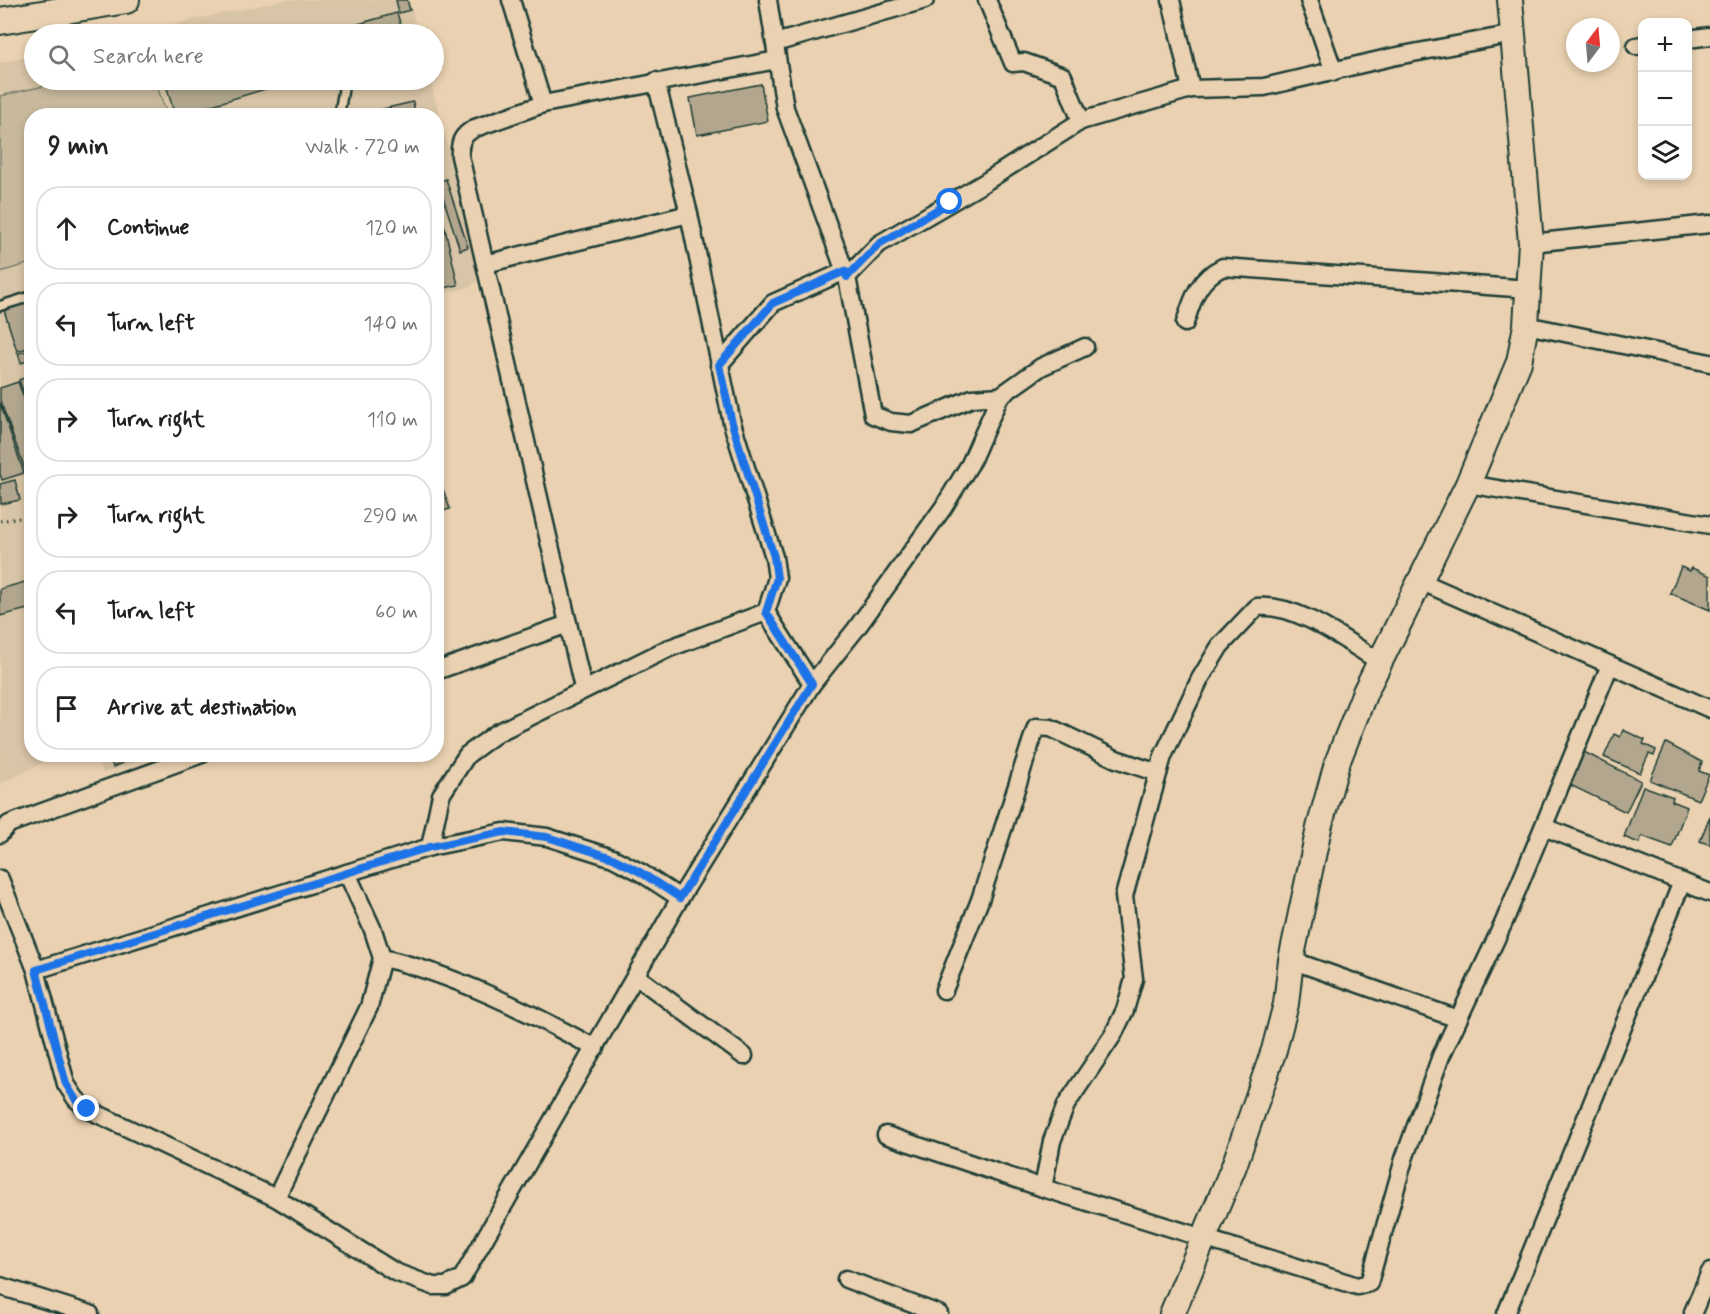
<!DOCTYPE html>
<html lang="en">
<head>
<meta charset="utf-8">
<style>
	:root { --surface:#fff; --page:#f2f2f2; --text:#222; --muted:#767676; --line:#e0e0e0 }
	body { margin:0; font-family:Mynerve,sans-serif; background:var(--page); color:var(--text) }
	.controls { position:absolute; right:18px; top:18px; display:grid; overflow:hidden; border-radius:12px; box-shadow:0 3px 9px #0003 }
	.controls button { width:54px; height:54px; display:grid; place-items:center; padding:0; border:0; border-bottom:2px solid var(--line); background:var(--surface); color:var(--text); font:30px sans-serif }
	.compass { position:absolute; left:1566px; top:18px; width:54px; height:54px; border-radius:50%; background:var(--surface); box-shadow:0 3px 9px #0003; rotate:16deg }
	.stop { position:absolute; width:18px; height:18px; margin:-14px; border:4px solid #1a73e8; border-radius:50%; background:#fff }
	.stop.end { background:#1a73e8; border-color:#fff; box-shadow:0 2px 6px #0008 }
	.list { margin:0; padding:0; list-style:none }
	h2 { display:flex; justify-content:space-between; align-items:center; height:78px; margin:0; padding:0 24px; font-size:26px }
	h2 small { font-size:20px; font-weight:400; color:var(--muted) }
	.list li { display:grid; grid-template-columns:39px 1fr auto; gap:18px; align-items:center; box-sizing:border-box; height:84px; margin:0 12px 12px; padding:0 12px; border:2px solid var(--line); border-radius:24px }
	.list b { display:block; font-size:22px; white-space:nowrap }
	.list em { font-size:20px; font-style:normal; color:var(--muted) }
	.icon { flex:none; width:33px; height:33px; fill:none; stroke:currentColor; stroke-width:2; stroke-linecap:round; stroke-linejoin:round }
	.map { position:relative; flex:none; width:1710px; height:1314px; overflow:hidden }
	.search { position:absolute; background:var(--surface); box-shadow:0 3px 9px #0003; left:24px; top:24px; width:420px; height:66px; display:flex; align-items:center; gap:15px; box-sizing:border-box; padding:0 21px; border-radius:33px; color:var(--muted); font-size:22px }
	.panel { position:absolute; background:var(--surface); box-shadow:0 3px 9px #0003; left:24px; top:108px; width:420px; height:654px; border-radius:24px }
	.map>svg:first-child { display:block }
	.built { fill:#d8c4a6 }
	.green { fill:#c8b99c; stroke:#747b68; stroke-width:1.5 }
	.building { fill:#b2a78e; stroke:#1f3d34; stroke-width:1.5 }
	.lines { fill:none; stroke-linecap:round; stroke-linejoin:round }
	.lane-casing { stroke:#1f3d34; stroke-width:13 }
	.street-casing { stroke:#1f3d34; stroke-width:21 }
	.secondary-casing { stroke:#1f3d34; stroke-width:28 }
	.primary-casing { stroke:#1f3d34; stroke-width:30 }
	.path { stroke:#1f3d34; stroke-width:3; stroke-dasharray:1.5 4.5; stroke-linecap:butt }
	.lane { stroke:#e9d1b1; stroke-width:8 }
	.street { stroke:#e9d1b1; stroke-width:16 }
	.secondary { stroke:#e9d1b1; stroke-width:24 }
	.primary { stroke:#e9d1b1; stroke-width:26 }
	.route { stroke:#1a73e8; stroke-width:8 }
</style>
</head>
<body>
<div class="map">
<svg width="1710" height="1314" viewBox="0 0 1710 1314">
	<rect width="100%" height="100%" fill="#e9d1b1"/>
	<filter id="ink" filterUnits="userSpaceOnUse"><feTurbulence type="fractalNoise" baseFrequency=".0167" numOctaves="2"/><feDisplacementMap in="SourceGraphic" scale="12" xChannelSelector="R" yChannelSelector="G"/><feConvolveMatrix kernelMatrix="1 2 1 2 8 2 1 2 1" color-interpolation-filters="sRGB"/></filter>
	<g filter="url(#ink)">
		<g class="built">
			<path d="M285 0H409L418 34H128Z"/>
			<path d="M34 55V80H430L480 269 478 280 470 287 437 295 436 116H32V754L58 755 0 784V63Z"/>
			<path d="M92 755H157L104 773Z"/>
		</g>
		<path class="green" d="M70 80H155L167 115 32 116 31 263 0 272V96Z"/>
		<g class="building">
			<path d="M396 0H407L410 10 399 13Z"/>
			<path d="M397 13 401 26 369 34H354L351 26Z"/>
			<path d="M197 80H281L282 84 175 116 167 88Z"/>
			<path d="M761 84 768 121 697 135 690 98Z"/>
			<path d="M413 102 416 116H375L374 111Z"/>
			<path d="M446 179 468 247 460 250 438 182Z"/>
			<path d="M436 190 458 285 436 290Z"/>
			<path d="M32 302V328L28 329 32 347 17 351 4 310Z"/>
			<path d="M28 351 31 360 21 363 18 353Z"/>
			<path d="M32 375V416L19 380Z"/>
			<path d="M18 382 32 419V473L27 475 0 400V388Z"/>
			<path d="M0 403 24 473 2 480 0 474Z"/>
			<path d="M438 475 450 509 436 513V476Z"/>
			<path d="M15 480 20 500 1 504 0 484Z"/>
			<path d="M1681 567 1690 571 1692 568 1710 576V610L1670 593Z"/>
			<path d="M32 580V608L0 616V589Z"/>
			<path d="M1623 730 1645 740 1643 744 1656 750 1654 756 1649 754 1640 773 1604 757 1614 734 1620 737Z"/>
			<path d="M1666 743 1702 762 1699 771 1709 775 1698 800 1650 780Z"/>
			<path d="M1582 751 1641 781 1626 812 1566 783Z"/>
			<path d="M108 754H136L137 757 113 767Z"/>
			<path d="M1643 786 1673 797 1672 801 1687 807 1672 847 1642 836 1639 843 1624 837Z"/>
			<path d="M1710 816V845L1700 841Z"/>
		</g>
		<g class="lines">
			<defs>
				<g id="lane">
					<path d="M339 116 345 80"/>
					<path d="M0 306 32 296"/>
				</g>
				<g id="street">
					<path d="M511 0 543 104"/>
					<path d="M768 0 785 108 847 277 873 415 891 422 911 424 972 398 1000 396 1041 367 1085 347"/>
					<path d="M987 0 1013 63 1024 62 1063 76 1081 121"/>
					<path d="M1171 0 1191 89"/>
					<path d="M1309 0 1334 72"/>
					<path d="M1688 39 1710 36"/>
					<path d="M775 43 925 0"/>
					<path d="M1636 46 1642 45"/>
					<path d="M656 81 689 214 732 423 774 557 777 578 766 612"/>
					<path d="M1531 243 1710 224"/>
					<path d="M485 264 689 214"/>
					<path d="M847 277 879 244 982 184 1081 121 1191 89 1264 87 1392 57 1514 34"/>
					<path d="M1185 323C1193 298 1198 279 1223 267L1529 289"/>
					<path d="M1526 325 1710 363"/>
					<path d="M719 365 773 303 845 271"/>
					<path d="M1468 484 1710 525"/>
					<path d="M1420 581 1710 709"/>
					<path d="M436 671 568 624"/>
					<path d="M583 688 460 156C459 142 462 135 475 128L543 104 777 60"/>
					<path d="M1544 827 1710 893"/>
					<path d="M0 834 9 824 202 754"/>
					<path d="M430 847 441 795 467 755 497 733 667 649 766 612 812 684"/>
					<path d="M0 879 36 970 66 1084 76 1099 87 1109 276 1198 395 1272 433 1286H446L462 1278 680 898 812 684 856 629 943 508 970 464 1000 396"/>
					<path d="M382 958C452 973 531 1013 595 1048"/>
					<path d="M1291 960 1458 1019"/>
					<path d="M36 970 430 847 504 832 547 837 613 858 640 872 680 898"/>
					<path d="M636 976 744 1056"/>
					<path d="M944 990 980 900 1036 727 1051 728 1116 759 1158 773"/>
					<path d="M886 1135 1043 1188 1348 1283 1357 1286 1369 1283 1404 1159 1441 1056 1504 922 1610 665"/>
					<path d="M1043 1188 1052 1141 1066 1105 1113 1035 1125 1010 1134 979 1124 896 1163 756 1200 679 1220 646 1257 607C1298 603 1345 641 1380 662"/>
					<path d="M276 1198 369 1007 382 958 373 930 347 873"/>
					<path d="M846 1279 939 1314"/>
					<path d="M0 1286 90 1314"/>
					<path d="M1693 1312 1710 1272"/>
					<path d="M1506 1314 1682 882"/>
				</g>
				<path id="secondary" d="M1172 1314 1234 1166 1274 1050 1286 1004 1291 960 1319 828 1337 763 1365 692 1468 484 1519 362 1526 325 1531 243 1510 0"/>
				<path id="primary" d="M0 21 126 0"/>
			</defs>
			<use href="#lane" class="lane-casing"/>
			<use href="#street" class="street-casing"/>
			<use href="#secondary" class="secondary-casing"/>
			<use href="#primary" class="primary-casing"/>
			<path class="path" d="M0 521 32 516"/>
			<use href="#lane" class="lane"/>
			<use href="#street" class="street"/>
			<use href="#secondary" class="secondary"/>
			<use href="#primary" class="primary"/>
		</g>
	</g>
	<g class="lines" filter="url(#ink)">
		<path class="route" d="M87 1109 76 1100 66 1084 36 970 430 847 504 832 547 837 613 858 640 872 680 898 812 684 766 612 777 578 774 557 732 423 719 365 773 303 845 271 847 277 879 244 950 202"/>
	</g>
</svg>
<div class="controls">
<button>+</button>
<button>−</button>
<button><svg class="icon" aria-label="layers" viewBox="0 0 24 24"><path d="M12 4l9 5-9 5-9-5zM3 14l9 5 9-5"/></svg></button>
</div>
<svg class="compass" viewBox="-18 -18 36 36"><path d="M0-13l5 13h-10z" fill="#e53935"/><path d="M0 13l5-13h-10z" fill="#767676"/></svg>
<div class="stop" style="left:950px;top:202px"></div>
<div class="stop end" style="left:87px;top:1109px"></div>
<div class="search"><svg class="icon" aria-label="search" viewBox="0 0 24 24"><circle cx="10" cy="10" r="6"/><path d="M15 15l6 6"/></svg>Search here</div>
<section class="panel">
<h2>9 min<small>Walk · 720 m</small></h2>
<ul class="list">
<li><svg class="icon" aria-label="ahead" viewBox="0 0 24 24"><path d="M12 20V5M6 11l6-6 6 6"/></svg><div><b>Continue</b></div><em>120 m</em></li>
<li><svg class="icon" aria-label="left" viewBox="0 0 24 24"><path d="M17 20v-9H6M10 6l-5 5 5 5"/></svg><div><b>Turn left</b></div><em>140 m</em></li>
<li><svg class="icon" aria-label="right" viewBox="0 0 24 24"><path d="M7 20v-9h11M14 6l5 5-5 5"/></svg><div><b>Turn right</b></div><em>110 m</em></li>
<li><svg class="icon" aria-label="right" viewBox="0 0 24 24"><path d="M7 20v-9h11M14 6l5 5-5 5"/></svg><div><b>Turn right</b></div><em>290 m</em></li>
<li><svg class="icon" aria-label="left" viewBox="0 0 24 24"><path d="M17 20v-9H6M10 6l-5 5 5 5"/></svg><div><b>Turn left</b></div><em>60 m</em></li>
<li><svg class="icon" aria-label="arrive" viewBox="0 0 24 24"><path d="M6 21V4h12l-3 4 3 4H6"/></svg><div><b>Arrive at destination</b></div></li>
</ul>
</section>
</div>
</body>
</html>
